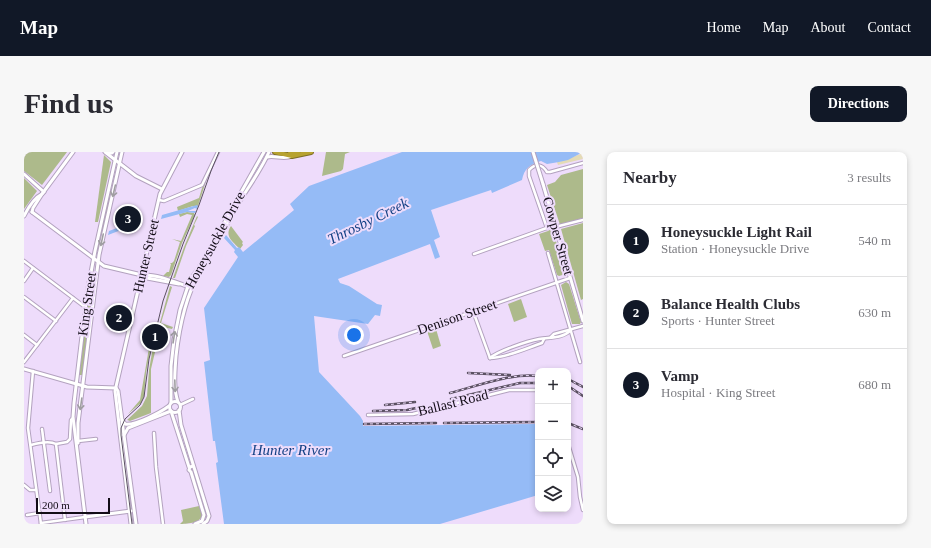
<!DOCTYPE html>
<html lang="en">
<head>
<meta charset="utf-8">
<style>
	:root { --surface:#fff; --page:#f7f7f7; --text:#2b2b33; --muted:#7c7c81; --line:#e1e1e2; --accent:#111827 }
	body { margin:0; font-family:"Times New Roman",serif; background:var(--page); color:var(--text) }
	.controls { position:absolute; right:12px; bottom:12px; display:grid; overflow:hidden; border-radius:8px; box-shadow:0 2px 6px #0003 }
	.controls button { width:36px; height:36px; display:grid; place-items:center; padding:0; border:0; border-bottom:1px solid var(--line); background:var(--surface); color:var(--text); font:20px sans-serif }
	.scale { position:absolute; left:12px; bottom:10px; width:74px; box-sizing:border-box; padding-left:4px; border:2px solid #120c16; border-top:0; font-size:11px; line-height:14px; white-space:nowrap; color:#120c16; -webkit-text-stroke:3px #eedcfb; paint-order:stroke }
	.you { position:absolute; left:330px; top:183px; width:14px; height:14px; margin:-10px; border:3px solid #fff; border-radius:50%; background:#1a73e8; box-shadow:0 0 0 6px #1a73e833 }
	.badge { display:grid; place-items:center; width:26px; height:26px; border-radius:50%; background:var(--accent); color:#fff; font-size:13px; font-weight:700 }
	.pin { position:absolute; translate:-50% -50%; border:2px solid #fff; box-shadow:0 1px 4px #0006 }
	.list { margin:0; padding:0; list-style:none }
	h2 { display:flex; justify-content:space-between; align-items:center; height:52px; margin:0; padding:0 16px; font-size:17px }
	h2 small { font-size:13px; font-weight:400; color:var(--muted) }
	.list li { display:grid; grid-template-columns:26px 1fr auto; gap:12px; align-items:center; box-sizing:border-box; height:72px; padding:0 16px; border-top:1px solid var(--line) }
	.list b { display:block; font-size:15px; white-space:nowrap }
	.list p { margin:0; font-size:13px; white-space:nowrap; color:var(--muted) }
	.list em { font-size:13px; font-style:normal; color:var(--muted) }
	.icon { flex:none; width:22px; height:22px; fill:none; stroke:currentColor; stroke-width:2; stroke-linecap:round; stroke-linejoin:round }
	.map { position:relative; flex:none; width:559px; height:372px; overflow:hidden; border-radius:8px }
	header { display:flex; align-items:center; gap:24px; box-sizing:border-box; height:56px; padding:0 20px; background:var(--accent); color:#fff }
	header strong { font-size:19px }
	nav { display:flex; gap:22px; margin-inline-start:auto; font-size:14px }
	.intro { display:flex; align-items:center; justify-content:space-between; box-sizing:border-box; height:96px; padding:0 24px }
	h1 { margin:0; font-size:28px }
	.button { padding:10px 18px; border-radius:8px; background:var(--accent); color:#fff; font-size:14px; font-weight:700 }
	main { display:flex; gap:24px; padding:0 24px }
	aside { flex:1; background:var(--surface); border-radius:8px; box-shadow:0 2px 6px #0003 }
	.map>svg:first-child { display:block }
	.green { fill:#adba8b }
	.sand { fill:#e4dbb6 }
	.water { fill:#95bbf6 }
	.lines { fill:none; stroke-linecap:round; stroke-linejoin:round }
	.street-casing { stroke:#b3a2bf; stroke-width:4.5 }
	.secondary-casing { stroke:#b3a2bf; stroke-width:5 }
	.highway-casing { stroke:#7d6e27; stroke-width:6 }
	.street { stroke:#fff; stroke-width:2.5 }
	.secondary { stroke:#fff; stroke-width:3 }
	.highway { stroke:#b7a230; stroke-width:4 }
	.tram { stroke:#5a5061; stroke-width:1 }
	.rail-casing { stroke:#5a5061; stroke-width:2.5 }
	.rail { stroke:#eedcfb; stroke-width:1; stroke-dasharray:3; stroke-linecap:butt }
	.secondary-bridge-casing { stroke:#b3a2bf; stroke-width:5; stroke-linecap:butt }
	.secondary-bridge { stroke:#fff; stroke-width:3 }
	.oneway { stroke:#a09ea2 }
	.labels { text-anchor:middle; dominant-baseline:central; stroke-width:4; stroke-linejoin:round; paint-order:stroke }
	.street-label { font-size:14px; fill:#120c16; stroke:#eedcfb }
	.water-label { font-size:15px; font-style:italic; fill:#144185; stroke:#eedcfb }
</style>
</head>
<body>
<header>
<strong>Map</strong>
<nav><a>Home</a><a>Map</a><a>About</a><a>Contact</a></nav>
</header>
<div class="intro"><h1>Find us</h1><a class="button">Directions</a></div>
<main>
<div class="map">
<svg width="559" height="372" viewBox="0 0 559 372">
	<rect width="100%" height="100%" fill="#eedcfb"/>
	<g class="green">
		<path d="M0 0H43L18 33 0 19Z"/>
		<path d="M302 0H326L321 2 319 17 317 19 298 24Z"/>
		<path d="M80 3 87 10 74 70H71Z"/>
		<path d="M559 17V66L536 73 523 33 531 30 537 23Z"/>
		<path d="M92 18H93L74 99 72 98Z"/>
		<path d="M185 20 174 54H169L154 59 153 55 175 46 178 36Z"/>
		<path d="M0 26 13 39 0 57Z"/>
		<path d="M163 60 170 61 171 63 158 91 147 123 145 125 139 124 143 120H145L147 112 146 111H148L150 109 156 90 148 87 157 89 168 63 163 62 156 65 155 62Z"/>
		<path d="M173 64 174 65 170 73 171 74 162 94 151 126H149L160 95Z"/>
		<path d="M559 71V147L557 148 537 77Z"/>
		<path d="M207 74 219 90 218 91 219 93 216 97C209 90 200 84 207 74Z"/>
		<path d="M528 76 542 122 535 124 533 123 525 98 521 99 515 82 524 79Z"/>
		<path d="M69 123H70L67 144 66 163 65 164 59 223H55L64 149Z"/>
		<path d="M542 130 545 132 557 170 556 172H548L537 133Z"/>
		<path d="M146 134 148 135 137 171 149 175 148 177 135 174Z"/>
		<path d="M497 147 503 165 490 170 484 152Z"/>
		<path d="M412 177 417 194 409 197 403 179Z"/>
		<path d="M123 194 127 195 122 221 120 244 117 251 104 262 116 248 125 196H123Z"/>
		<path d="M129 195 132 196 127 217V261L106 269 103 268 118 254 123 244 125 218Z"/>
		<path d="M175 354C176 357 179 360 178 364 176 371 162 372 156 372L159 369 157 358Z"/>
	</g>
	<path class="sand" d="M559 1V7L534 13 533 10H535Z"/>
	<g class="water">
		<path d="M378 0H559L544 8 535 10 523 12 517 9C506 12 500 17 498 28L468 41 467 38 407 58 416 85 410 88 416 105 411 107 406 92 314 127 316 131 325 134 353 152 358 153 356 164 351 163 344 172 290 164 295 220 336 264 339 269V274L514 272V343L416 372H200L192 311 194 310 191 289H189L180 210 186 208 180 156 214 105 210 100 211 98 200 86 202 83 213 96 215 95 219 100 270 58 266 52 285 34Z"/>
		<path d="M173 53 174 54 173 57 171 56 164 59H172L171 61 163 60 137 67 138 63Z"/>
		<path d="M117 67 118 70 84 83 85 79Z"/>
	</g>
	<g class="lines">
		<defs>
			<g id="street">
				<path d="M135 48 140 49 178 33 194 0"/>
				<path d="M531 75 559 68"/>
				<path d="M523 76 505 24V18C512 11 518 12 523 20H526L559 11"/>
				<path d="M524 101 556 210"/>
				<path d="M450 102 531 73"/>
				<path d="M0 109 61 155"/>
				<path d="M0 129 9 116"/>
				<path d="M0 145 32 169"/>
				<path d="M449 159 466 206"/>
				<path d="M0 183 13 193"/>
				<path d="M527 185 530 182 559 174"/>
				<path d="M320 204 546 126"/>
				<path d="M466 206C474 199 504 189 515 187 526 185 538 187 547 178"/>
				<path d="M466 206C482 206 503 196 518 191L520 187"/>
				<path d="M0 210 49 146"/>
				<path d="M9 219 4 276 17 372"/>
				<path d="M156 253 169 247"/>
				<path d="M344 263 389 262 485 238H514"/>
				<path d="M18 277 26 339"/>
				<path d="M130 281 132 315 139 372"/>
				<path d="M54 289 72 287"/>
				<path d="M32 292 41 368"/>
				<path d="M544 292 554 325 556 345 559 358"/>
				<path d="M7 293C14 291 25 288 32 292L43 290 46 287 47 268 49 266"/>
				<path d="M0 333 6 338H12"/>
				<path d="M3 363 16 361"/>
				<path d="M17 371 61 365"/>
			</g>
			<g id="secondary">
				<path d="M81 0 112 24 138 37"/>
				<path d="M83 1H88L89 0"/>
				<path d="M243 5C251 3 260 8 268 4"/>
				<path d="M0 22 20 40"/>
				<path d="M519 32 559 169"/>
				<path d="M8 60 80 114 118 123C133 122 151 130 165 135"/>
				<path d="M8 60 9 56 18 42 49 0"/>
				<path d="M0 64C4 56 10 46 18 42"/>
				<path d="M118 123 123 126 155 132"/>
				<path d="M0 217 63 235 92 236"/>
				<path d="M92 236 94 239 112 372"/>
				<circle cx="151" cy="255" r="5.5"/>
				<path d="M154 250C149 236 151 219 152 204 155 176 162 144 176 119 181 110 187 102 192 93 199 81 205 68 212 55 223 37 236 20 245 0"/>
				<path d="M147 251V214L150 188 156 158 164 134 169 124 185 101 206 60 240 0"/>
				<path d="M155 258 157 273 185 364 183 369 179 372"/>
				<path d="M147 259 165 315"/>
				<path d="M98 268 101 272C111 274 137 260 145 254"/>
				<path d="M100 283 104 276 147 259"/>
				<path d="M54 291V271L75 103 98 0"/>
				<path d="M169 314 166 315 165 318 167 320 180 363 178 369 171 372"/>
				<path d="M61 365 107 359"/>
				<path d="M62 372 49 265 50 251 63 142 71 99 93 0"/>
				<path d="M107 372 91 239 136 42 158 0"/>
			</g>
			<g id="highway">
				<path d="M251 0 268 4 287 0"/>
				<path d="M266 0H274"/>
			</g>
		</defs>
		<use href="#street" class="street-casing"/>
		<use href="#secondary" class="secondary-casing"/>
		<use href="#highway" class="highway-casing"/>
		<use href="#street" class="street"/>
		<use href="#secondary" class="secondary"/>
		<use href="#highway" class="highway"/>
		<path class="tram" d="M108 372 97 283V276L101 267 116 253 120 245 125 207 139 149 159 92 175 53 187 19 195 0"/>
		<defs>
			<g id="rail">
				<path d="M444 221 486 223"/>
				<path d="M544 227 559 235"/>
				<path d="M544 234 559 244"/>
				<path d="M426 241C453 234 486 221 514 224"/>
				<path d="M427 247 496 231H514"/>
				<path d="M361 253 391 250"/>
				<path d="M349 259 383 258 392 256"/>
				<path d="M420 271 514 270"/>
				<path d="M544 271 559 277"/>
				<path d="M340 272 412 271"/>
			</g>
		</defs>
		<use href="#rail" class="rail-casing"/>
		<use href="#rail" class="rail"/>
		<defs>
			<path id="secondary-bridge" d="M509 0 519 32"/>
		</defs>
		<use href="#secondary-bridge" class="secondary-bridge-casing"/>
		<use href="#secondary-bridge" class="secondary-bridge"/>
	</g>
	<defs><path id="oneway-shaft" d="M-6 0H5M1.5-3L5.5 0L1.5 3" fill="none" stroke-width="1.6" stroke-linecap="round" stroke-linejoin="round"/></defs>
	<g class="oneway">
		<use href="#oneway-shaft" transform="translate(90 39) rotate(103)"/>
		<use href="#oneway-shaft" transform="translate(78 88) rotate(102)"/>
		<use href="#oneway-shaft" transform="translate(150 185) rotate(-81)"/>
		<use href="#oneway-shaft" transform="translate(151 234) rotate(88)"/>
		<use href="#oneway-shaft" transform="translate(57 252) rotate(98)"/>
	</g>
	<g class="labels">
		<g class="street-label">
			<text transform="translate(534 84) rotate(74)">Cowper Street</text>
			<text transform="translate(191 88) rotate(-61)">Honeysuckle Drive</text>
			<text transform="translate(122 104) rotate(-77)">Hunter Street</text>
			<text transform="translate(63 152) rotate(-82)">King Street</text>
			<text transform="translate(433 165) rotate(-19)">Denison Street</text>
			<text transform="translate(429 251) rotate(-14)">Ballast Road</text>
		</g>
		<g class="water-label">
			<text transform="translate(344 69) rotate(-26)">Throsby Creek</text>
			<text x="267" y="298">Hunter River</text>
		</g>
	</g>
</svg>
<div class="controls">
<button>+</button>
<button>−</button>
<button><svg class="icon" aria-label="locate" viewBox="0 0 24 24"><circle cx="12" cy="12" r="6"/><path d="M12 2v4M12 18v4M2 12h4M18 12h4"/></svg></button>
<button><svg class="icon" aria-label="layers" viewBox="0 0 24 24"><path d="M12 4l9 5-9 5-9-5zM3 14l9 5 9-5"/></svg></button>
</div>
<div class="scale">200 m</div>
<div class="you"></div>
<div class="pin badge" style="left:131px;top:185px">1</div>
<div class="pin badge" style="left:95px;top:166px">2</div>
<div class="pin badge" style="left:104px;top:67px">3</div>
</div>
<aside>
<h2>Nearby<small>3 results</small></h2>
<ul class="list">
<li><span class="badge">1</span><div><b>Honeysuckle Light Rail</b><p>Station · Honeysuckle Drive</p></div><em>540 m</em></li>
<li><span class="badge">2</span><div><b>Balance Health Clubs</b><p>Sports · Hunter Street</p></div><em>630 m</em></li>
<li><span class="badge">3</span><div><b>Vamp</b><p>Hospital · King Street</p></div><em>680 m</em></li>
</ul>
</aside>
</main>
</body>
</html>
